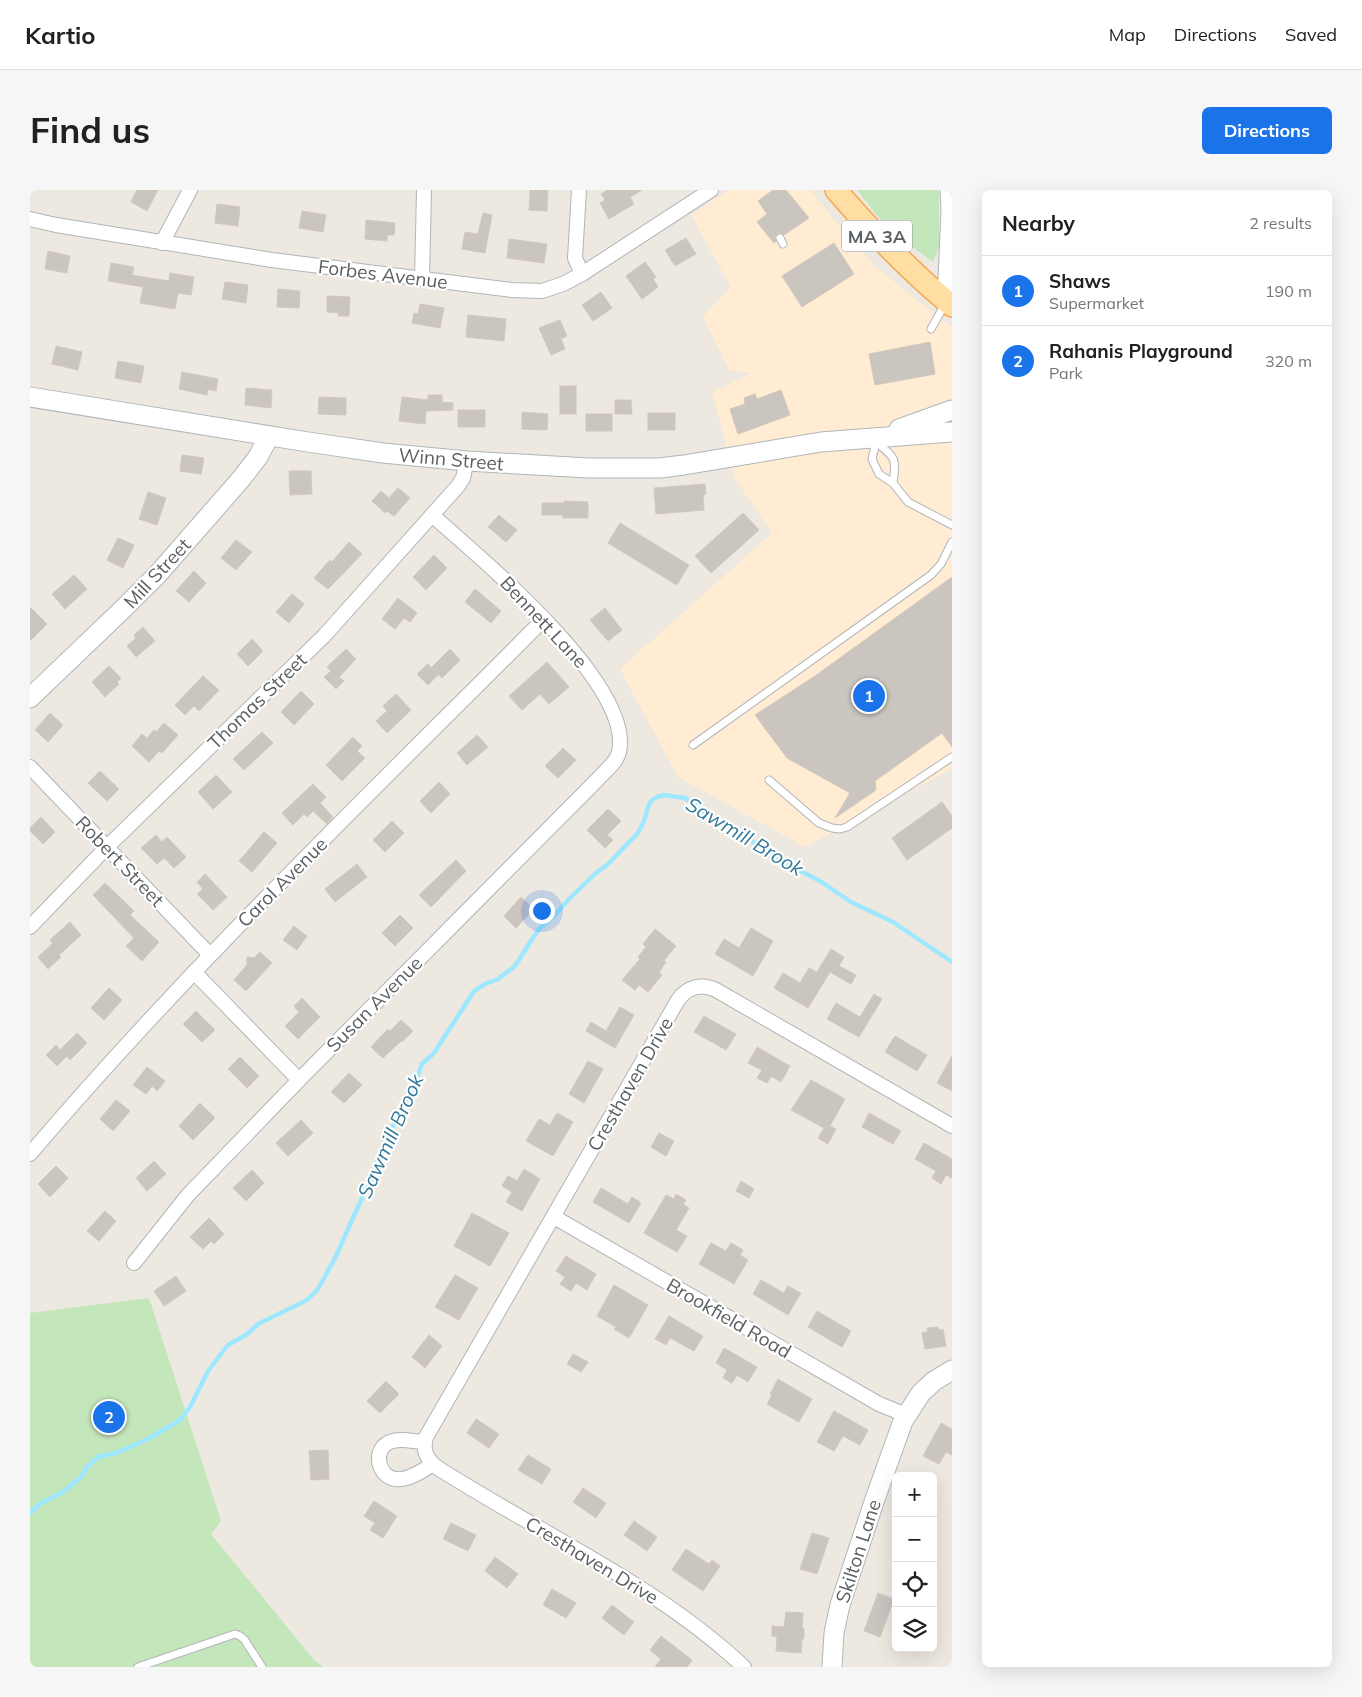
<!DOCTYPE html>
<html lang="en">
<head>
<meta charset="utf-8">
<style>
	:root { --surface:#fff; --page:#f6f6f6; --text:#202124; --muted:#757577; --line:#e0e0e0; --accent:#1a73e8 }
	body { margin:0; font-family:Mulish,sans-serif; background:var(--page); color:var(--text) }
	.controls { position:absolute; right:15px; bottom:15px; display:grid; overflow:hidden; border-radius:8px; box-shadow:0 5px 20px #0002 }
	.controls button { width:45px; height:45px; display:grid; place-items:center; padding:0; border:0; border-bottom:1px solid var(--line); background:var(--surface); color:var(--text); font:25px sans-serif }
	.you { position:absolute; left:511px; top:720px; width:18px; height:18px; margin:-12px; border:4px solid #fff; border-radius:50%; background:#1a73e8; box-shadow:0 0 0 8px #1a73e833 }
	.badge { display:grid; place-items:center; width:32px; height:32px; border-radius:50%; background:var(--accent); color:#fff; font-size:16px; font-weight:700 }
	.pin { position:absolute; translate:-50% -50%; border:2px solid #fff; box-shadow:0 1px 5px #0006 }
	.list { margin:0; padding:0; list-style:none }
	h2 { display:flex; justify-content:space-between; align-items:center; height:65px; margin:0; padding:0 20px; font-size:21px }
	h2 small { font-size:16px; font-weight:400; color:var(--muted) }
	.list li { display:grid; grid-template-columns:32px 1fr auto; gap:15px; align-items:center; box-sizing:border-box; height:70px; padding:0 20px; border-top:1px solid var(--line) }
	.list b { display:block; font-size:19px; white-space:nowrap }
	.list p { margin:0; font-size:16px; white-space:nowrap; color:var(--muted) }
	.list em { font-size:16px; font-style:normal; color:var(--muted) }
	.icon { flex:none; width:28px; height:28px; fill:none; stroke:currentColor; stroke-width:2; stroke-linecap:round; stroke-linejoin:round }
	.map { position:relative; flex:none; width:922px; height:1477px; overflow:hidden; border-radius:8px }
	header { display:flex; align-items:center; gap:30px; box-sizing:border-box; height:70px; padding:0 25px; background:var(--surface); border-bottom:1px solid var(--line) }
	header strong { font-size:24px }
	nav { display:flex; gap:28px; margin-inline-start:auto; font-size:18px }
	.intro { display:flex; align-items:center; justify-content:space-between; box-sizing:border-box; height:120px; padding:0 30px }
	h1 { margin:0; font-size:35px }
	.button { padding:12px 22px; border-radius:8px; background:var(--accent); color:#fff; font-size:18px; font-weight:700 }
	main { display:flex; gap:30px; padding:0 30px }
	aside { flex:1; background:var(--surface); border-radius:8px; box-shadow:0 5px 20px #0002 }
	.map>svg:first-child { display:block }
	.commercial { fill:#ffecd3 }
	.green { fill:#c4e6bb }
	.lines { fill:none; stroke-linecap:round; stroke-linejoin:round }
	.stream { stroke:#9ee8ff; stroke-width:4.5 }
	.building { fill:#cac5bf; stroke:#d2c8be }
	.lane-casing { stroke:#b1b5b9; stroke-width:9 }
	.street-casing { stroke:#b1b5b9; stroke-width:16 }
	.secondary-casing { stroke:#b0b6b9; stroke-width:21 }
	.primary-casing { stroke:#f6a650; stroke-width:24 }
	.lane { stroke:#fff; stroke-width:7 }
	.street { stroke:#fff; stroke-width:14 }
	.secondary { stroke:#fff; stroke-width:19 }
	.primary { stroke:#ffdea3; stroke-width:21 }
	.labels { text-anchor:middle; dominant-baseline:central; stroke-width:4.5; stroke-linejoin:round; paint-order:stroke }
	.shield { fill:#fff; stroke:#8b8f91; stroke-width:1 }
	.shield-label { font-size:18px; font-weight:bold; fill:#595f62 }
	.street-label { font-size:19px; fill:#595f62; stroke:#fff }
	.water-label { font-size:20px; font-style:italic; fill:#327899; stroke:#fff }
</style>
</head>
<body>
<header>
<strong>Kartio</strong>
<nav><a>Map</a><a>Directions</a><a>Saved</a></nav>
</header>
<div class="intro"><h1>Find us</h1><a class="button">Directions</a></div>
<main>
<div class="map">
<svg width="922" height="1477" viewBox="0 0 922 1477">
	<rect width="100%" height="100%" fill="#ede8e0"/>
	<path class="commercial" d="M699 0H780L811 38 845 76 883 107 922 137V579L775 657 648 587 590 479 742 343 705 289 682 202 721 183 699 180 673 127 701 97 661 25Z"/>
	<g class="green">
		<path d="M827 0H909V57L903 72 857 38Z"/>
		<path d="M119 1108 191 1331 181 1344 284 1470 294 1477H0V1123Z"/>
	</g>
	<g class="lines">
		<path class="stream" d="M0 1323 11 1313 33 1302 51 1287 57 1277 68 1267 86 1263 120 1248 150 1230 160 1217 178 1181 198 1155 216 1145 228 1134 277 1110 288 1099 305 1068 341 988 350 962 384 895 392 874 404 863 444 801 455 794 468 789 485 776 508 740 525 725 540 708 566 683 578 674 608 643 614 631 618 617 621 611 627 607 634 605 655 608 666 615 681 628 717 646 732 661 790 691 821 712 863 732 922 772"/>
	</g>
	<g class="building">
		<path d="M107 0H128L117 21 101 12Z"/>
		<path d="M500 0H518L517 21 499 20Z"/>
		<path d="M577 0H612L600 7 604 14 579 29 570 13 575 10 571 4Z"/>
		<path d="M743 0H756L779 28 754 45 751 43 747 44 745 47 746 51 744 53 727 32 737 24 728 11Z"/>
		<path d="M187 14 210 17 208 36 185 33Z"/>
		<path d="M272 21 296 25 293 42 269 38Z"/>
		<path d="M453 23 462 25 455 63 432 59 435 42 448 44Z"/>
		<path d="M336 30 365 33 364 45H357V51L335 49Z"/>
		<path d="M656 48 666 64 645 76 635 60Z"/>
		<path d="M479 49 517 54 514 73 477 68Z"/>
		<path d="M804 53 824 84 772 117 752 86Z"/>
		<path d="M18 61 40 66 37 83 15 79Z"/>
		<path d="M615 72 626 87 623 89 628 97 612 109 596 86Z"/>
		<path d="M81 73 104 77 102 85 139 91 140 83 164 87 161 105 148 103 145 119 110 113 113 97 78 91Z"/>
		<path d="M195 92 218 95 216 113 192 109Z"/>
		<path d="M248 99 270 101 269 118 247 117Z"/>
		<path d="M571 102 582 118 563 131 552 115Z"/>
		<path d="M297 106 320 107 319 126H308L309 123 297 122Z"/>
		<path d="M390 114 414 118 410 138 382 133 384 123 388 124Z"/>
		<path d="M438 125 476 129 474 151 436 147Z"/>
		<path d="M530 130 537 146 531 149 535 159 521 165 509 138Z"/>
		<path d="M900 152 905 184 845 195 839 164Z"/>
		<path d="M26 156 52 162 48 180 22 174Z"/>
		<path d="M88 171 114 176 111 193 85 188Z"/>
		<path d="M152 182 188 189 186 201 178 199 177 205 149 199Z"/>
		<rect x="530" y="196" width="16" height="28"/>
		<path d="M216 198 242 200 241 218 215 215Z"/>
		<path d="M751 200 760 225 708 244 700 219 715 214 714 208 725 204 727 209Z"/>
		<path d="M398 205H412V212L423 213V220L396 221 395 234 369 231 372 207 398 210Z"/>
		<path d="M289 207 316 208V225L288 224Z"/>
		<path d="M585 210H601L602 224H585Z"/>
		<rect x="428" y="220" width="27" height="17"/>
		<path d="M492 222 518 224 517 240 492 239Z"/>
		<rect x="618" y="223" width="27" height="17"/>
		<rect x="556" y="224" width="26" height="17"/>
		<path d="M152 265 174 268 171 284 150 281Z"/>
		<path d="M259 281H281L282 304 260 305Z"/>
		<path d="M675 294 676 304 673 305 674 320 626 324 624 298Z"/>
		<path d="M368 298 380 308 364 326 357 321 355 323 342 311 351 301 359 308Z"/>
		<path d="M118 302 136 308 127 335 109 329Z"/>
		<path d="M534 311 558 312V328H533V325H512V313H534Z"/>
		<path d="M713 323 729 340 681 383 665 366Z"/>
		<path d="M469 325 487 340 476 352 458 337Z"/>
		<path d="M590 333 659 375 647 395 578 353Z"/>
		<path d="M88 348 104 355 93 378 77 370Z"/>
		<path d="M206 350 222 362 206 380 191 368Z"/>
		<path d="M319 352 332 364 298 399 284 388 300 370 302 372Z"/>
		<path d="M404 365 417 378 396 400 383 387Z"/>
		<path d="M164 381 176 393 159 412 146 401Z"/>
		<path d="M44 385 57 399 35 419 22 404Z"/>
		<path d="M922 387V557L912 543 845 591 846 600 805 628 820 603 757 568 725 525 785 486Z"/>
		<path d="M445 399 471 421 461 433 435 412Z"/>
		<path d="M262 404 274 414 259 433 246 422Z"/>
		<path d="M368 408 387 423 380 432 374 428 365 439 352 429Z"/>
		<path d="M0 417 17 434 0 451Z"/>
		<path d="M575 418 592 440 578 451 560 430Z"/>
		<path d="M113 437 125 451 106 467 97 456 106 448 104 445Z"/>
		<path d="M222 449 233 461 218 476 207 464Z"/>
		<path d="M316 459 326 469 309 487 314 491 306 499 294 487 301 481 297 477Z"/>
		<path d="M420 459 430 470 412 488 407 483 408 485 398 495 387 484 398 474 401 478Z"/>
		<path d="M517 472 539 497 519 514 510 504 492 520 479 506Z"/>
		<path d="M79 476 91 488 87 492 89 494 75 507 62 492Z"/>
		<path d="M173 486 189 500 169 521 164 516 155 525 145 515Z"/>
		<path d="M271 501 284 514 264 535 251 522Z"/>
		<path d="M366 504 381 520 357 543 346 531 357 521 353 516Z"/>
		<path d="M20 523 33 535 18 552 5 540Z"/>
		<path d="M134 533 148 545 132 563 129 561 119 572 102 556 112 544 117 548 124 540 126 542Z"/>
		<path d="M232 542 243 553 214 580 203 569Z"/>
		<path d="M447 545 458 557 437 575 427 563Z"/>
		<path d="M323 547 332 556 327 561 335 568 312 591 296 575Z"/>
		<path d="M533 558 546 570 528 588 515 576Z"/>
		<path d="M70 581 89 599 77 611 58 593Z"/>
		<path d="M186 585 202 602 183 619 168 602Z"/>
		<path d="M409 592 420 604 401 623 390 611Z"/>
		<path d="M283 594 296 607 290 613 303 627 297 634 283 621 277 627 274 624 263 635 252 623Z"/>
		<path d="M912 612 922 626V638L877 670 862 648Z"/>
		<path d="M578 619 591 631 577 645 583 650 575 658 557 640Z"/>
		<path d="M11 627 25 642 13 654 0 641V638Z"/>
		<path d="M362 631 374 643 355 662 343 650Z"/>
		<path d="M234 642 247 653 222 682 209 671Z"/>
		<path d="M126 645 132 652 137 647 156 667 144 678 134 668 127 674 111 658Z"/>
		<path d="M426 670 436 681 401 717 389 705Z"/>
		<path d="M327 674 337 687 305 712 295 699Z"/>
		<path d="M175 684 197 707 183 720 167 704 173 699 167 692Z"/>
		<path d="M75 693 104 721 100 725 129 752 112 771 96 756 104 748 63 705Z"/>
		<path d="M491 707 504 719 486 738 474 726Z"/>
		<path d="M370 725 383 738 365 756 352 743Z"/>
		<path d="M40 732 51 745 29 765 31 767 18 779 8 767 23 753 20 750Z"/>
		<path d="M264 736 277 746 267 760 253 750Z"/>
		<path d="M721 738 743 751 723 786 685 764 694 749 709 758Z"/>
		<path d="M625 739 646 756 634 770 636 772 629 782 632 785 618 802 609 795 605 800 592 790 610 769 608 767 616 757 613 754Z"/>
		<path d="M801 759 814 767 809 776 826 785 821 794 800 782 778 818 744 798 753 783 770 793 779 778 787 782Z"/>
		<path d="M230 762 242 773 216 801 204 790 217 775V767L224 768Z"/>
		<path d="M79 798 92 810 74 830 61 818Z"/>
		<path d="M844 804 852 809 829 847 797 829 806 813 830 827Z"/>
		<path d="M272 808 290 827 268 849 255 836 269 822 264 816Z"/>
		<path d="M590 817 604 825 585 858 556 841 561 832 576 841Z"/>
		<path d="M166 821 185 840 172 852 153 834Z"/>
		<path d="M674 826 706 844 696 860 664 842Z"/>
		<path d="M371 830 383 841 372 852 371 851 353 868 341 857 358 839 360 841Z"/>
		<path d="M47 843 57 853 40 870 37 866 27 876 16 865 26 855 30 860Z"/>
		<path d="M865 846 897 865 887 881 855 862Z"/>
		<path d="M727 857 760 876 751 892 741 886 737 893 727 888 732 880 718 873Z"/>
		<path d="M922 866V901L907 893Z"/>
		<path d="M210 867 229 886 217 898 198 879Z"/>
		<path d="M558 871 573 879 554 913 539 904Z"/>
		<path d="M117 877 135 891 127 901 122 896 116 904 103 895Z"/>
		<path d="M319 883 332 895 314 913 301 902Z"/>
		<path d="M781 890 815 909 800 936 806 939 798 954 788 948 794 938 761 920Z"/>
		<path d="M86 910 100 921 83 941 70 929Z"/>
		<path d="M170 913 185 928 163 950 149 936Z"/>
		<path d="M527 923 543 932 523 966 496 951 509 929 520 935Z"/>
		<path d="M839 923 871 941 863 954 832 937Z"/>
		<path d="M271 930 283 943 258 966 246 953Z"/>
		<path d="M629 943 644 951 636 966 621 957Z"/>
		<path d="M894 953 922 969V988L916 985 911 994 902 988 906 981 885 969Z"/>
		<path d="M124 971 136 984 117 1001 106 988Z"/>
		<path d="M26 976 38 988 20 1007 8 994Z"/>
		<path d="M494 979 510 989 492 1021 476 1012 482 1002 472 996 478 986 487 991Z"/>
		<path d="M222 980 234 993 216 1011 203 998Z"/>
		<path d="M711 991 724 999 719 1008 706 1001Z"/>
		<path d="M571 998 598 1014 602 1007 611 1013 599 1033 563 1012Z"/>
		<path d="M646 1004 656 1010 653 1014 659 1018 646 1040 657 1046 647 1062 614 1043 636 1005 644 1009Z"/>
		<path d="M75 1021 86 1031 69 1051 57 1041Z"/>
		<path d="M442 1023 479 1043 460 1076 424 1056Z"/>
		<path d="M179 1028 194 1044 184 1054 181 1051 173 1059 160 1047Z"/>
		<path d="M681 1053 696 1061 701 1053 713 1060 710 1065 718 1070 704 1094 669 1074Z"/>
		<path d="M536 1066 566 1084 557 1100 546 1093 541 1101 530 1094 535 1087 526 1081Z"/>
		<path d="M425 1085 448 1098 429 1130 405 1117Z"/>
		<path d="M146 1086 156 1101 134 1116 124 1101Z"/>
		<path d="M731 1090 754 1103 758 1096 771 1103 758 1125 723 1104Z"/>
		<path d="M584 1095 618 1115 599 1148 584 1139 586 1137 567 1126Z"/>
		<path d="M787 1121 821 1141 812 1157 778 1137Z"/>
		<path d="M639 1126 673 1146 664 1161 640 1148 636 1155 625 1149Z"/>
		<path d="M908 1137 909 1140 913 1139 916 1156 895 1159 892 1143 898 1142 897 1138Z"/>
		<path d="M399 1145 412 1156 395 1178 382 1167Z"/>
		<path d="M694 1158 727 1177 718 1192 707 1185 702 1193 693 1188 697 1180 686 1173Z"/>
		<path d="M543 1164 558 1172 551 1182 537 1174Z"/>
		<path d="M748 1189 782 1209 769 1232 737 1214 742 1205 740 1204Z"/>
		<path d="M356 1191 369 1204 350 1223 337 1211Z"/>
		<path d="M804 1221 838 1240 830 1255 813 1246 804 1261 787 1252Z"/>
		<path d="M446 1229 469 1244 459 1258 437 1243Z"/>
		<path d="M911 1233 922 1239V1265L916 1262 909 1274 893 1266Z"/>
		<path d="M298 1260 299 1289 281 1290 279 1261Z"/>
		<path d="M498 1265 521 1279 512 1294 488 1280Z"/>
		<path d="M553 1298 576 1313 566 1328 543 1312Z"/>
		<path d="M344 1311 367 1326 353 1348 340 1340 345 1333 334 1326Z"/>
		<path d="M604 1331 627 1347 617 1361 594 1345Z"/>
		<path d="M421 1333 446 1345 438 1361 413 1349Z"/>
		<path d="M782 1343 799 1348 787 1384 770 1379Z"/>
		<path d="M656 1359 679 1374 682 1370 690 1376 673 1401 642 1380Z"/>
		<path d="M465 1367 488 1384 477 1398 455 1381Z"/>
		<path d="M522 1399 546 1413 536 1428 513 1415Z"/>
		<path d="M848 1403 864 1409 850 1447 834 1441Z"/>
		<path d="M582 1415 604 1432 594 1445 572 1428Z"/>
		<path d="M756 1422 773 1423 772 1438 774 1439V1449H772L771 1463 746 1461 747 1447 742 1446V1436L754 1437Z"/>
		<path d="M631 1446 662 1470 657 1477H625L631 1469 620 1460Z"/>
	</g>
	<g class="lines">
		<defs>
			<g id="lane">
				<path d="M750 48 753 54"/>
				<path d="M901 139 915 114"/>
				<path d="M846 252 842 269 849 284 863 293 878 312 922 335"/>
				<path d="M846 252C865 268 867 267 863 293"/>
				<path d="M663 555 901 385 911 374 922 352"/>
				<path d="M739 590 789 633 802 638 810 639 817 637 922 567"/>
				<path d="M108 1477 205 1444 210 1446 214 1449 232 1477"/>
			</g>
			<g id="street">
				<path d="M549 0 545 68 552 84"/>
				<path d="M0 29 26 35 242 70 482 100 512 101 533 94 552 84 681 0"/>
				<path d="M132 53 160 0"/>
				<path d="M392 89 394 0"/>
				<path d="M0 577 180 765"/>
				<path d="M0 737 77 657 294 446 428 296 433 288 437 271"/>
				<path d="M164 782 269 890"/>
				<path d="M0 964C160 776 340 604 514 429"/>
				<path d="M524 1027 849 1214 876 1225"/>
				<path d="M104 1073 158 1005 269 890 568 589C575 581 587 572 589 562 604 494 449 367 402 325"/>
				<path d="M395 1252C385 1252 373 1248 363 1251 340 1256 347 1292 371 1289 382 1288 394 1280 403 1274"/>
				<path d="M714 1477C624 1393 511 1344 408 1278 397 1270 392 1261 396 1247L648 810C657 797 671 793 686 800L922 936"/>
			</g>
			<g id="secondary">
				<path d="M917 112 921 20 920 0"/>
				<path d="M0 207 278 252 353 263 437 271 558 278H630L654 275 791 252 922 242"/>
				<path d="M869 239 922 220"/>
				<path d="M0 508 94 418 128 384 211 289 228 267 239 246"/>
				<path d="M802 1477 804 1443 810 1415 845 1309 873 1231 891 1203 904 1191 922 1180"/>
			</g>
			<path id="primary" d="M806 0C842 42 880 81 922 116"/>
		</defs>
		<use href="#lane" class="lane-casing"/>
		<use href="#street" class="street-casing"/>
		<use href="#secondary" class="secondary-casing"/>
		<use href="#primary" class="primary-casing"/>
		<use href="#lane" class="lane"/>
		<use href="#street" class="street"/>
		<use href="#secondary" class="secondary"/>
		<use href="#primary" class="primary"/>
	</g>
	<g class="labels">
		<rect class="shield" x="812" y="30.5" width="70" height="31" rx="4"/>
		<g class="shield-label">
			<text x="847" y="46">MA 3A</text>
		</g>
		<g class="street-label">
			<text transform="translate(353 84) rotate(7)">Forbes Avenue</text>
			<text transform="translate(421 269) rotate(5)">Winn Street</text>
			<text transform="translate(127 383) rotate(-47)">Mill Street</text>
			<text transform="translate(514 432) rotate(47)">Bennett Lane</text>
			<text transform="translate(227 511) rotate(-44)">Thomas Street</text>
			<text transform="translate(90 671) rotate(46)">Robert Street</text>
			<text transform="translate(252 692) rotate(-45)">Carol Avenue</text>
			<text transform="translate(344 814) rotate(-45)">Susan Avenue</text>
			<text transform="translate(600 894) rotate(-60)">Cresthaven Drive</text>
			<text transform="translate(699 1128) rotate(30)">Brookfield Road</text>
			<text transform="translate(828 1361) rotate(-72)">Skilton Lane</text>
			<text transform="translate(562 1370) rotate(31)">Cresthaven Drive</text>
		</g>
		<g class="water-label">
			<text transform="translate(715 646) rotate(31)">Sawmill Brook</text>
			<text transform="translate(360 946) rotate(-66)">Sawmill Brook</text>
		</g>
	</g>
</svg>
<div class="controls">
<button>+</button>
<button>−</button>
<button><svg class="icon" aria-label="locate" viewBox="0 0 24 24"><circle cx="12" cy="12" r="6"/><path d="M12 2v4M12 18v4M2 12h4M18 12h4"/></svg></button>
<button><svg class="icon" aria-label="layers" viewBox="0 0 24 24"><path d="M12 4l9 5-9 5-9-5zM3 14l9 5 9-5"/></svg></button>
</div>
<div class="you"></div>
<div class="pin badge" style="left:839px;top:506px">1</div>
<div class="pin badge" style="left:79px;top:1227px">2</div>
</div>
<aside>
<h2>Nearby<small>2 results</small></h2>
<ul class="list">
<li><span class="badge">1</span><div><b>Shaws</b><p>Supermarket</p></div><em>190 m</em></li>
<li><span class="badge">2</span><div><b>Rahanis Playground</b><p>Park</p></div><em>320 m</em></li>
</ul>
</aside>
</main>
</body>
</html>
